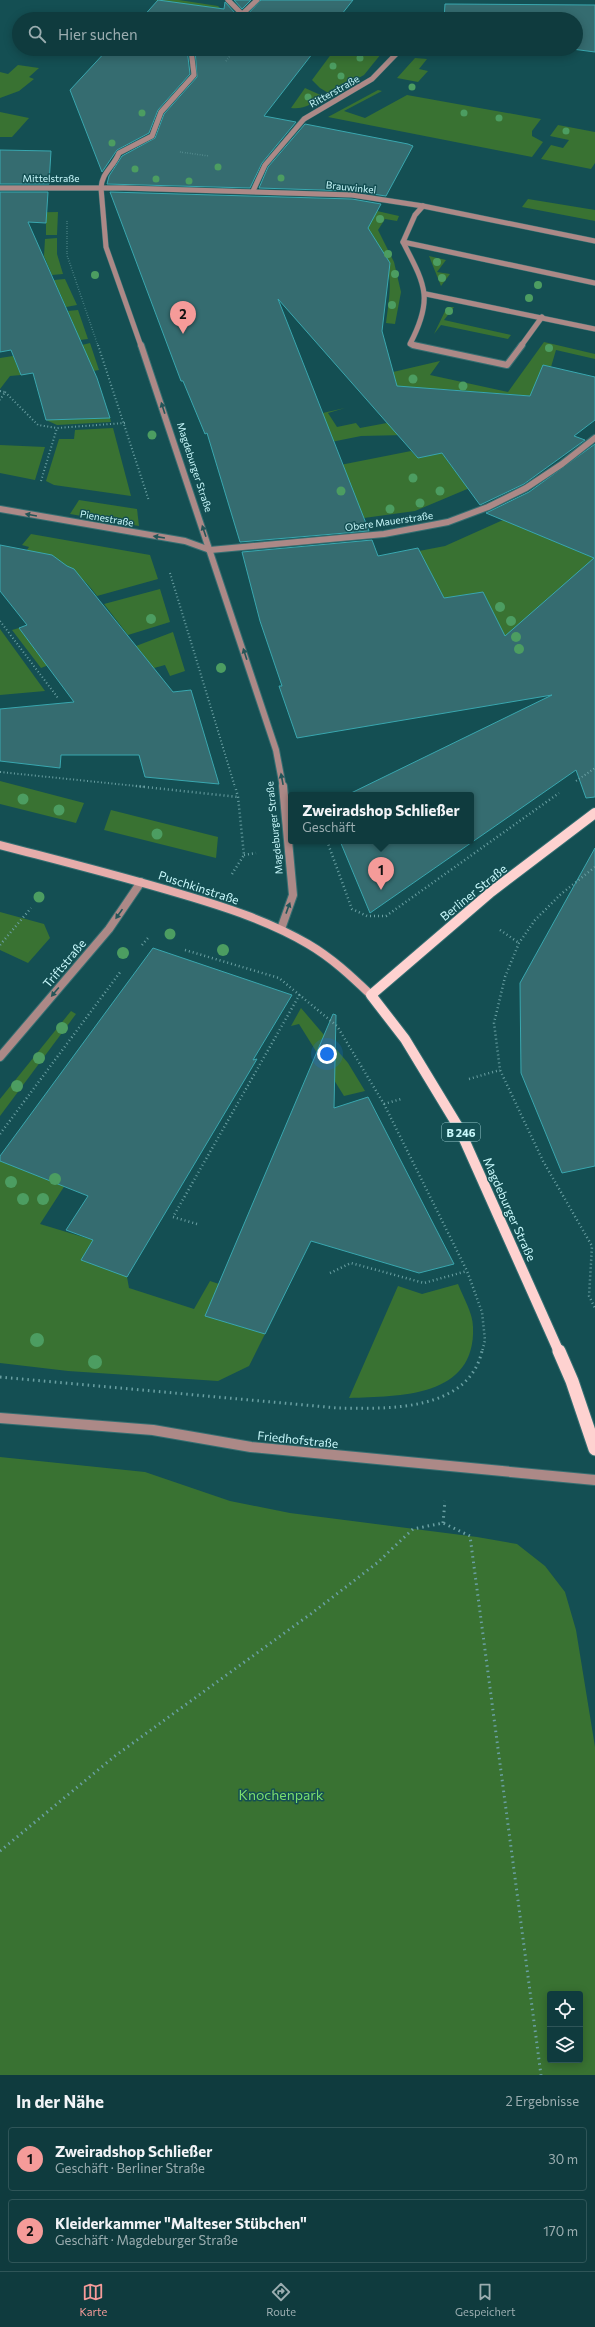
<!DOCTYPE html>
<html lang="de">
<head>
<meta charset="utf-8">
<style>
	:root { --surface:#0f3b3e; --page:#1d4649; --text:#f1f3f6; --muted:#9badb0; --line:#2f5558; --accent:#f59b99 }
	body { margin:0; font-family:Commissioner,sans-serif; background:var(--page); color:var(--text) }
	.controls { position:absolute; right:12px; bottom:12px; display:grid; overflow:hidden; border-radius:4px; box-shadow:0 2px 10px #0003 }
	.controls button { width:36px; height:36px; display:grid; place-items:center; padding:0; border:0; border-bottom:1px solid var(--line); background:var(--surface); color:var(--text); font:20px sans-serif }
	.you { position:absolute; left:327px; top:1054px; width:14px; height:14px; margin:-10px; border:3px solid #fff; border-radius:50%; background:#1a73e8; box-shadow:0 0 0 6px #1a73e833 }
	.badge { display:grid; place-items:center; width:26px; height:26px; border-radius:50%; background:var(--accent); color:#111; font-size:13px; font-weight:700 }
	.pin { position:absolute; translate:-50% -33px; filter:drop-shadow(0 1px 2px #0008) }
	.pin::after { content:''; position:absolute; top:21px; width:14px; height:12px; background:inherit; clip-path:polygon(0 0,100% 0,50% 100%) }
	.popup { position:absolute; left:288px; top:792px; width:186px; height:52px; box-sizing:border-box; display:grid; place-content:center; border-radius:4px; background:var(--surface); filter:drop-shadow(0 1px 3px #0005); font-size:13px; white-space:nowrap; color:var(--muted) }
	.popup b { font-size:15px; color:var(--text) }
	.popup::after { content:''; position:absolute; left:50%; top:100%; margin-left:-8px; border:8px solid transparent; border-top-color:var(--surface) }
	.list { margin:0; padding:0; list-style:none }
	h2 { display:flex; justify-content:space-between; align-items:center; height:52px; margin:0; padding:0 16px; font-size:17px }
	h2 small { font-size:13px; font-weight:400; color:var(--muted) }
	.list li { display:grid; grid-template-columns:26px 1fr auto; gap:12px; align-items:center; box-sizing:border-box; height:64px; margin:0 8px 8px; padding:0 8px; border:1px solid var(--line); border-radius:4px }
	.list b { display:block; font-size:15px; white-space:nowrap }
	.list p { margin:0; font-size:13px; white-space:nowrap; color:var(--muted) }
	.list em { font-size:13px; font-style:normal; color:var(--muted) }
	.icon { flex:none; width:22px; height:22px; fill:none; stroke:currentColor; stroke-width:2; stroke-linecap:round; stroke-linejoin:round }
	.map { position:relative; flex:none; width:595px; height:2075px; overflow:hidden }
	.search { position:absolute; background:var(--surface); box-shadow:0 2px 10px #0003; left:12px; right:12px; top:12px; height:44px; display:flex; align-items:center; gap:10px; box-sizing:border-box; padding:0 14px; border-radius:22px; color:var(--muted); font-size:15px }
	.sheet { height:196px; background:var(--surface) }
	nav { display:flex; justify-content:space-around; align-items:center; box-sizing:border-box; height:56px; border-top:1px solid var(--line); background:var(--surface); font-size:11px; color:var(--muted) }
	nav a { display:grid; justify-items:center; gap:2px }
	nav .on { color:var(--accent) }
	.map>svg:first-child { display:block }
	.green { fill:#397232; fill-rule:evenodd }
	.building { fill:#356c70; stroke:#39a7af }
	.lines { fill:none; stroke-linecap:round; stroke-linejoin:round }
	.service-far1-casing { stroke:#356e71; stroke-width:6 }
	.service-casing { stroke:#356e71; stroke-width:8 }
	.pedestrian-casing { stroke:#356e71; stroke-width:6 }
	.minor-far3-casing { stroke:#356e71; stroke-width:6 }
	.minor-far2-casing { stroke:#356e71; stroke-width:8 }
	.minor-far1-casing { stroke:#356e71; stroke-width:10 }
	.minor-casing { stroke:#356e71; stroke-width:12 }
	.secondary-casing { stroke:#356e71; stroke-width:10 }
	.primary-far1-casing { stroke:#356e71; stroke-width:12 }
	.primary-casing { stroke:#356e71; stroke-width:15 }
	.path-far3 { stroke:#6aa0a3; stroke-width:1.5; stroke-dasharray:0.5 2; stroke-linecap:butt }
	.path-far2 { stroke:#6aa0a3; stroke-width:2; stroke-dasharray:1 2.5; stroke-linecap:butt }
	.path-far1 { stroke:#6aa0a3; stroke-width:2.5; stroke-dasharray:1 3; stroke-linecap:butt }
	.path { stroke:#6aa0a3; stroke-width:3; stroke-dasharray:1.5 4; stroke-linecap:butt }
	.service-far1 { stroke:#ac8987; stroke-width:5 }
	.service { stroke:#ac8987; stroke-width:6 }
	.pedestrian { stroke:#ac8987; stroke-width:5 }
	.minor-far3 { stroke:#ac8987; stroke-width:5 }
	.minor-far2 { stroke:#ac8987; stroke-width:6 }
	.minor-far1 { stroke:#ac8987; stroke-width:8 }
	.minor { stroke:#ac8987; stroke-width:10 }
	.secondary { stroke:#e6adab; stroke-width:8 }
	.primary-far1 { stroke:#fed2d0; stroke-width:10 }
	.primary { stroke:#fed2d0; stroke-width:13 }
	.tree { fill:#4c9d61 }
	.oneway { fill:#235558 }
	.labels { text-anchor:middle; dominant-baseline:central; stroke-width:3; stroke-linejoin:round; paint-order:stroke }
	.far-street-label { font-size:10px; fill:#c9f9fc; stroke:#144f53 }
	.shield { fill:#144f53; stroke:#93c6c9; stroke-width:1 }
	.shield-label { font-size:11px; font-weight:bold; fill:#c9f9fc }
	.street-label { font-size:12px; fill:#c9f9fc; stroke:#144f53 }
	.near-park-label { font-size:14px; fill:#7add6d; stroke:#144f53 }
</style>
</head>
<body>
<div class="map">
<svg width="595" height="2075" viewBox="0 0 595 2075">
	<rect width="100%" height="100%" fill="#144f53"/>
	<g class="green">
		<path d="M154 0H179L218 6 221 9Z"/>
		<path d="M335 49H385L364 75 330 94 320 88 312 80Z"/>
		<path d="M415 58 427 59 419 69 428 71 418 82 397 78Z"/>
		<path d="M18 65 39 68 29 77 34 79 19 91 0 98V72L8 74Z"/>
		<path d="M305 88 325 97C314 102 304 110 291 108Z"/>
		<path d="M378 90 382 91 344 111 365 118 407 95 541 119 532 131V136L543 142 532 157 328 117Z"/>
		<path d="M0 112 29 118 12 137H0Z"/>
		<path d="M558 125 595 132V163L591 169 541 159 551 145 563 148 569 140 550 136Z"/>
		<path d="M528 199 595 210V221L522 207Z"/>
		<path d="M377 211 399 216 397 221 385 219 378 230 394 262 401 292 395 324 386 323C392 277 394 269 368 228Z"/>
		<path d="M58 212 57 235H46V217L0 213Z"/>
		<path d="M57 238V254L63 274 52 275 44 256 45 239Z"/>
		<path d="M429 256 446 260 437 272 450 274 441 286Z"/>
		<path d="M65 279 77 305 66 307 54 280Z"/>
		<path d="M447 307H454L444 320 511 335 508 339 441 325 434 334Z"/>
		<path d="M78 310 88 339 80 340 68 311Z"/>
		<path d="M544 342 595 354V359L556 350 551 367 543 366 534 387 570 398 405 435 361 436 316 445 269 425 345 408 328 413 337 427 356 423 360 428 532 396 443 389 370 403 393 372 440 361 430 375 508 392Z"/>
		<path d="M90 343 99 370 93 371 82 345Z"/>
		<path d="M13 356 21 375 10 376 0 389V358Z"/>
		<path d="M110 418 111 422 57 425 46 420Z"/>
		<path d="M113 428 131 496 54 485 46 481 59 439H74L75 430Z"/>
		<path d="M0 445 45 447 35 480 0 473Z"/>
		<path d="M411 451 418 458 442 453 454 470 458 469 472 487 415 511 364 518 330 467Z"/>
		<path d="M79 500 137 509 139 526 70 514Z"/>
		<path d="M503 520 594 558 521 671 483 592 444 598 419 551 445 546Z"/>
		<path d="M31 534 150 555 158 579 97 596C75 565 58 564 24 554L29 547 22 545Z"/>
		<path d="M160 589 170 622 128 635 104 604Z"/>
		<path d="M19 628 40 656 54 663 41 668 12 630Z"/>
		<path d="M0 629 45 691 0 695Z"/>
		<path d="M173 632 185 671 170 676 165 665 154 668 136 646Z"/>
		<path d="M0 782V781L84 803 76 823 0 804Z"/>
		<path d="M111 810 218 837 216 858 104 830Z"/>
		<path d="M0 912 44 924 50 938 28 963 0 950Z"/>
		<path d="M301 1008 348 1063 365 1091 344 1096 299 1024 291 1026Z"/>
		<path d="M71 1011 76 1014 0 1116V1099Z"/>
		<path d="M0 1161 78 1165 40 1224 93 1240 127 1277 129 1288 194 1309 210 1281 219 1284 206 1316 265 1334 249 1366 218 1381 68 1371 0 1363Z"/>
		<path d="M458 1284C463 1297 473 1313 473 1327 476 1398 399 1396 349 1398L398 1286 422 1294Z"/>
		<path d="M0 1457 145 1472 230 1501 290 1513 477 1537 517 1544 545 1566 565 1592 576 1630 595 1747V2075H0ZM550 1994H580V2060H550Z"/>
	</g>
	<g class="building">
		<path d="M158 0 224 9 225 2 236 14 233 19H141Z"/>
		<path d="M234 0H251L242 9Z"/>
		<path d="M261 0H353L338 19H243Z"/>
		<path d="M445 4 595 5V52L572 49H576V19H444Z"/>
		<path d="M108 49H187L190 74 158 110 149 133 117 150 102 172 70 90Z"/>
		<path d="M195 49H316L264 116 296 122 262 163 250 188 107 184 109 176 122 156 155 138 164 114 197 77Z"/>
		<path d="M305 124 408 144 413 146 386 196 352 191 259 188 268 167Z"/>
		<path d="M0 150 51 151 49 184H0Z"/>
		<path d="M0 192H48L46 223 28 222 97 378 110 418 46 420 33 373 21 375 11 350 0 352Z"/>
		<path d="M110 192 352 199 381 204 368 228 390 263 382 331 397 386 530 396 543 365 595 377V420L574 436 585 440 524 484 480 505 442 453 418 458 278 299 369 531 240 542 207 433 205 434 183 381H181Z"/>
		<path d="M595 444V797L586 798 576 770 370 913 340 841H471V795H347L552 695 297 738 279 686H282L260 621 242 552 372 540 378 556 418 548 444 598 483 592 505 636 594 558 486 513 529 492Z"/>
		<path d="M0 545 52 555 67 566 74 569 173 692 191 690 219 784 145 777 139 755H61L60 768 0 761V709L74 702 19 628 27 625 0 591Z"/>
		<path d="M595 848V1166L562 1173 521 1073 520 983Z"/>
		<path d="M153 948 292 995 253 1060 257 1059 127 1277 81 1260 93 1240 66 1230 88 1196 0 1161V1156Z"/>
		<path d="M333 1014 336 1015 334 1108 368 1097 454 1264 419 1273 311 1241 265 1334 205 1316Z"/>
	</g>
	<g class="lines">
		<defs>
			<g id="service-far1">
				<path d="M403 242 595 283"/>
				<path d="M426 294 595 329"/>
				<path d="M418 346 410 344C434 298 425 285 403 242L415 215 423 206"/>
				<path d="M521 346 542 317"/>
			</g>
			<path id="service" d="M413 345 507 365 522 345"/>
			<g id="pedestrian">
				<path d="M228 0 241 13"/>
				<path d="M237 19 257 0"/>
				<path d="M101 188C102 172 113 168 119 153L152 136 161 112 194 75 191 49"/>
			</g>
			<g id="minor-far3">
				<path d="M383 16 391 19"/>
				<path d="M0 188H123L352 195 423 206 595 241"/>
				<path d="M101 188 106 247 141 346"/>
				<path d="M253 191 265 165 304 119 372 79 401 49"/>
			</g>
			<g id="minor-far2">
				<path d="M141 345 276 750 283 787"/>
				<path d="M0 509 185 541 210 550 384 534 448 522 488 507 526 488 562 464 595 438"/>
			</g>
			<g id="minor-far1">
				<path d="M281 929 293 895 283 786"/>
				<path d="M0 1057 109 929 141 882"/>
			</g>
			<path id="minor" d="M0 1418 153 1430 251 1447 595 1480"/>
			<path id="secondary" d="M0 845C61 861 121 876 181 894 225 907 269 921 308 944 332 958 351 976 371 995"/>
			<path id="primary-far1" d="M559 1352 459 1128 405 1039 371 995 491 892 595 813"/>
			<path id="primary" d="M559 1351 572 1381 595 1449"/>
		</defs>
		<use href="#service-far1" class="service-far1-casing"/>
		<use href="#service" class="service-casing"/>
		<use href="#pedestrian" class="pedestrian-casing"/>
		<use href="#minor-far3" class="minor-far3-casing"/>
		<use href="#minor-far2" class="minor-far2-casing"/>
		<use href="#minor-far1" class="minor-far1-casing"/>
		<use href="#minor" class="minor-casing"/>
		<use href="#secondary" class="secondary-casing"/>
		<use href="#primary-far1" class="primary-far1-casing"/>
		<use href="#primary" class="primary-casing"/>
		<g class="path-far3">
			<path d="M226 61 234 51"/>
			<path d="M180 152 209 156"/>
			<path d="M67 221V255L98 346"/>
		</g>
		<g class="path-far2">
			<path d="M98 345 149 501"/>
			<path d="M0 391 5 392 0 400"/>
			<path d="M5 392 38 425 57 428 125 423"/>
			<path d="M41 481 57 428"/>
			<path d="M170 573 235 787"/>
			<path d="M0 621 58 698"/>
			<path d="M0 772 146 787"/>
			<path d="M576 781 595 768"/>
		</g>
		<g class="path-far1">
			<path d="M136 786 238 797"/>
			<path d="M327 841 352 909 367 916H386L559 793"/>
			<path d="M244 855 256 853"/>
			<path d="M595 867 561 894 535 920 519 943 505 977 494 1023 500 1070 543 1161 592 1246 589 1296 595 1308"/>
			<path d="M232 874 244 855 238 797 235 786"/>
			<path d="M500 930 519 943"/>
			<path d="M0 945 31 908"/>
			<path d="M142 945 148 938"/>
			<path d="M185 950 279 978 337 1026 384 1104 467 1271 482 1312 485 1340 482 1352"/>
			<path d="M469 1079 500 1070"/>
			<path d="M384 1104 401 1099"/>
			<path d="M0 1134 121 971"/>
			<path d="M197 1224 173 1217 300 994"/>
			<path d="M330 1273 351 1263 424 1283 467 1271"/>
		</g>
		<g class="path">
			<path d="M0 1377 337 1408C387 1409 468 1412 482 1351"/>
			<path d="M443 1523 445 1501"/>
			<path d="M0 1851 115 1756 312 1613 377 1563 413 1529 443 1523 470 1536 541 2075"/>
		</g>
		<use href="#service-far1" class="service-far1"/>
		<use href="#service" class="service"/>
		<use href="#pedestrian" class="pedestrian"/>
		<use href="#minor-far3" class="minor-far3"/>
		<use href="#minor-far2" class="minor-far2"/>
		<use href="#minor-far1" class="minor-far1"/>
		<use href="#minor" class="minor"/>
		<use href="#secondary" class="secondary"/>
		<use href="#primary-far1" class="primary-far1"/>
		<use href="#primary" class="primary"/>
	</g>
	<g class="tree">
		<circle cx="360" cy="58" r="3.5"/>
		<circle cx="333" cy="66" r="3.5"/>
		<circle cx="341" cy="76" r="3.5"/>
		<circle cx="412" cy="87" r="3.5"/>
		<circle cx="308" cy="97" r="3.5"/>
		<circle cx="142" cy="113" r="3.5"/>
		<circle cx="464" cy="113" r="3.5"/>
		<circle cx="499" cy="118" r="3.5"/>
		<circle cx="566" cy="131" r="3.5"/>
		<circle cx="112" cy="143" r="3.5"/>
		<circle cx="218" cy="167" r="3.5"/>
		<circle cx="135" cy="169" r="3.5"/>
		<circle cx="281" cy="178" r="3.5"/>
		<circle cx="156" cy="179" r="3.5"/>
		<circle cx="189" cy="181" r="3.5"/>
		<circle cx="380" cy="219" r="4"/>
		<circle cx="388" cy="254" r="4"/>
		<circle cx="437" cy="262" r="4"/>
		<circle cx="395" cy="274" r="4"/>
		<circle cx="95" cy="275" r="4"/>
		<circle cx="442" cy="278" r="4"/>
		<circle cx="538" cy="285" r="4"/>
		<circle cx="529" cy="298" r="4"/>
		<circle cx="392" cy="305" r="4"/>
		<circle cx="449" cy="311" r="4"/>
		<circle cx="549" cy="348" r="4"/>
		<circle cx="413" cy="379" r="4.5"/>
		<circle cx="463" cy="386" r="4.5"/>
		<circle cx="152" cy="435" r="4.5"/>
		<circle cx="413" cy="478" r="4.5"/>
		<circle cx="341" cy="491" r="4.5"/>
		<circle cx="440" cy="491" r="4.5"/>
		<circle cx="420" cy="503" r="4.5"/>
		<circle cx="390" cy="509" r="4.5"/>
		<circle cx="500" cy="607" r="5"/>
		<circle cx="151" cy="619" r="5"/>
		<circle cx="511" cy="621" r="5"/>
		<circle cx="516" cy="637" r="5"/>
		<circle cx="519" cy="649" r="5"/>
		<circle cx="221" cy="668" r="5"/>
		<circle cx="23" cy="799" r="5.5"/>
		<circle cx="59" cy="810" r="5.5"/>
		<circle cx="157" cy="834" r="5.5"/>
		<circle cx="39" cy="897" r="5.5"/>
		<circle cx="170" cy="934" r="5.5"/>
		<circle cx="223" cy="950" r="6"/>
		<circle cx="123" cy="953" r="6"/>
		<circle cx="62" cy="1028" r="6"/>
		<circle cx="39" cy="1058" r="6"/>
		<circle cx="17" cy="1086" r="6"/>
		<circle cx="55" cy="1179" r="6"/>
		<circle cx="11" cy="1182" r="6"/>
		<circle cx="23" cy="1199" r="6"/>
		<circle cx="43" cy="1199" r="6"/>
		<circle cx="37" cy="1340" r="7"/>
		<circle cx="95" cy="1362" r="7"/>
	</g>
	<defs><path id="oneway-solid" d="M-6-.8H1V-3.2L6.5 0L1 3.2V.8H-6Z"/></defs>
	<g class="oneway">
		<use href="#oneway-solid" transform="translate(163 408) rotate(-108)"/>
		<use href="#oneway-solid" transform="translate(31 515) rotate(-170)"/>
		<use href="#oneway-solid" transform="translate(204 531) rotate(-109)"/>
		<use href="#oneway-solid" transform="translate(159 537) rotate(-171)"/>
		<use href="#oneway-solid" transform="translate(245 654) rotate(-108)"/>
		<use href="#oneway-solid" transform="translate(282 779) rotate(-101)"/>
		<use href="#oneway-solid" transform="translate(288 908) rotate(-70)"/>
		<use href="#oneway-solid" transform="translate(119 914) rotate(125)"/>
		<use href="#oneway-solid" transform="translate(55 992) rotate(130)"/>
	</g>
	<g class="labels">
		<g class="far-street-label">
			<text transform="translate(334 91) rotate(-29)">Ritterstraße</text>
			<text x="51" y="178">Mittelstraße</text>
			<text transform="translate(351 187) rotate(6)">Brauwinkel</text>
			<text transform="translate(195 467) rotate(72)">Magdeburger Straße</text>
			<text transform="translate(107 518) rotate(10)">Pienestraße</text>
			<text transform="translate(389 521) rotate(-8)">Obere Mauerstraße</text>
			<text transform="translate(274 828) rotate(-96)">Magdeburger Straße</text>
		</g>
		<rect class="shield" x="442" y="1123" width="38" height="18" rx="3"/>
		<g class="shield-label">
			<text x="461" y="1132">B 246</text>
		</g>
		<g class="street-label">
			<text transform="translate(199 887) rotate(18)">Puschkinstraße</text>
			<text transform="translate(473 892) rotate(-39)">Berliner Straße</text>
			<text transform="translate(64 963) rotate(-50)">Triftstraße</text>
			<text transform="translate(510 1209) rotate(66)">Magdeburger Straße</text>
			<text transform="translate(298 1439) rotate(6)">Friedhofstraße</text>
		</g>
		<g class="near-park-label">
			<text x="281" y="1794">Knochenpark</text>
		</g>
	</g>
</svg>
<div class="controls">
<button><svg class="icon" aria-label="locate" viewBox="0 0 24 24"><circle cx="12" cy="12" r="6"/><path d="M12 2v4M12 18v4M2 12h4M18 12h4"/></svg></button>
<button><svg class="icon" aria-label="layers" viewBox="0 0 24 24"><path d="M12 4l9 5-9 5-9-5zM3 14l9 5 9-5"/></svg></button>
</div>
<div class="you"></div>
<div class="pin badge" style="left:381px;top:890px">1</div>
<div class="popup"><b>Zweiradshop Schließer</b>Geschäft</div>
<div class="pin badge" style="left:183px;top:334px">2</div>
<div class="search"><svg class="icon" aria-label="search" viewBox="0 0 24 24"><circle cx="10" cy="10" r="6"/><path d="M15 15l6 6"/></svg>Hier suchen</div>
</div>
<section class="sheet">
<h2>In der Nähe<small>2 Ergebnisse</small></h2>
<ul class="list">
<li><span class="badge">1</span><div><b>Zweiradshop Schließer</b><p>Geschäft · Berliner Straße</p></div><em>30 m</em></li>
<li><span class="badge">2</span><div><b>Kleiderkammer &quot;Malteser Stübchen&quot;</b><p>Geschäft · Magdeburger Straße</p></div><em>170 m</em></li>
</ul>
</section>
<nav>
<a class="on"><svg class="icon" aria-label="map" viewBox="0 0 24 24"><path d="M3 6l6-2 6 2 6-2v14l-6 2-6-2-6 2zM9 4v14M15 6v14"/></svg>Karte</a>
<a><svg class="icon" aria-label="directions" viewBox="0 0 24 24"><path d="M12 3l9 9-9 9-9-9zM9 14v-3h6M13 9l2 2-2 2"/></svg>Route</a>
<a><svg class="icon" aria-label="saved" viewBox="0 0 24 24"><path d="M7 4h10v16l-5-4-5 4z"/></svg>Gespeichert</a>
</nav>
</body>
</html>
